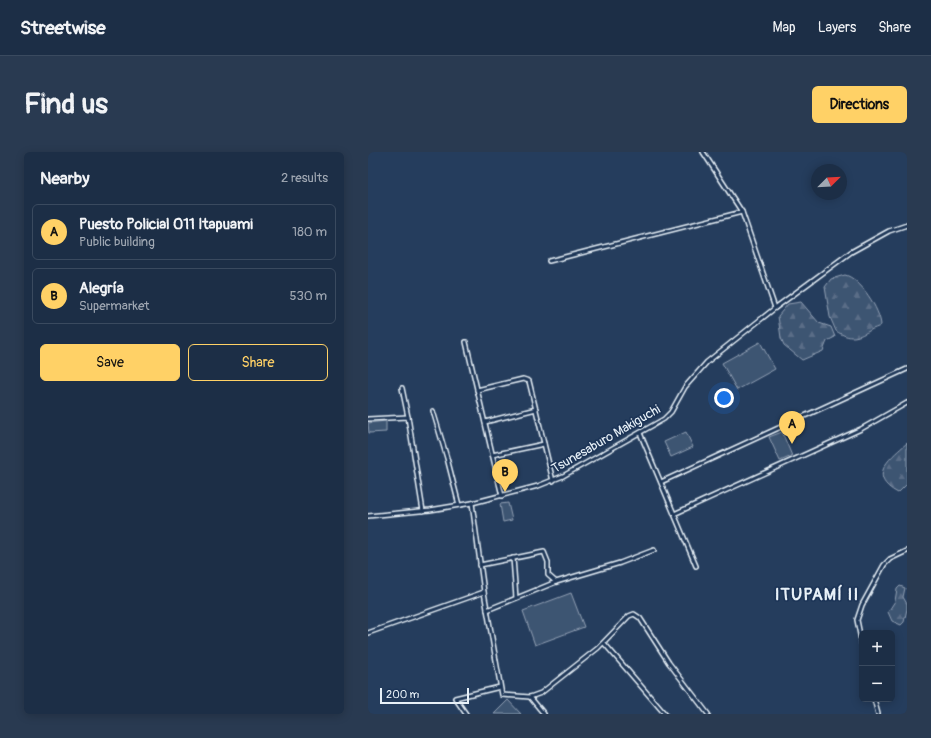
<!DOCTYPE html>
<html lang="en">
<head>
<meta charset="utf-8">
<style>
	:root { --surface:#1c2e46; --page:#293a51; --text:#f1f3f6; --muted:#a0a8b3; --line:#3a4a5f; --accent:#ffd166 }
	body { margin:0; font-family:Pangolin,sans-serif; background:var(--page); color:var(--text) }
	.controls { position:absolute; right:12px; bottom:12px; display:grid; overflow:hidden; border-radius:6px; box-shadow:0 2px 10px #0003 }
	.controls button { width:36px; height:36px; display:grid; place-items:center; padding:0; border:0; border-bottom:1px solid var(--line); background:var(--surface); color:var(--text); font:20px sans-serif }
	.compass { position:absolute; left:443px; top:12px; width:36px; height:36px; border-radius:50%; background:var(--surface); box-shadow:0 2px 10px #0003; rotate:66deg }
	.scale { position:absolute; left:12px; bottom:10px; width:89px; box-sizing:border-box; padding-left:4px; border:2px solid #e8f1f8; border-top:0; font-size:11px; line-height:14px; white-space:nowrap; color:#e8f1f8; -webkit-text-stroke:3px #1d3557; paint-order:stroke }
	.you { position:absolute; left:356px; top:246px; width:14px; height:14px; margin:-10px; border:3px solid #fff; border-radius:50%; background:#1a73e8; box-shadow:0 0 0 6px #1a73e833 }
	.badge { display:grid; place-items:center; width:26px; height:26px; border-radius:50%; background:var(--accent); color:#111; font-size:13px; font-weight:700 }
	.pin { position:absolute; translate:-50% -33px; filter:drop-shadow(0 1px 2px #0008) }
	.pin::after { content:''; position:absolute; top:21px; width:14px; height:12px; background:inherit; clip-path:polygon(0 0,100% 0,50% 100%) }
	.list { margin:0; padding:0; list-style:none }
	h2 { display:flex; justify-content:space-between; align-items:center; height:52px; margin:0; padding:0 16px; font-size:17px }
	h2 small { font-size:13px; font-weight:400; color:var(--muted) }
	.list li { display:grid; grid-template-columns:26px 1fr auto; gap:12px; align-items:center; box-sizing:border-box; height:56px; margin:0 8px 8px; padding:0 8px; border:1px solid var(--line); border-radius:6px }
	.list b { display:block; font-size:15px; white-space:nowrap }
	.list p { margin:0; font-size:13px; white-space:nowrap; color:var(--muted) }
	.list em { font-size:13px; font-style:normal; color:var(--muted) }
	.actions { display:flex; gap:8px; padding:12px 16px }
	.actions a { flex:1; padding:9px 0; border:1px solid var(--accent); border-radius:6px; text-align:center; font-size:14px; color:var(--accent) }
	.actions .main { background:var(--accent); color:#111 }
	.map { position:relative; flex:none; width:539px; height:562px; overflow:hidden; border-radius:6px }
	header { display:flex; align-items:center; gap:24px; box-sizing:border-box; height:56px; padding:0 20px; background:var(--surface); border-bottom:1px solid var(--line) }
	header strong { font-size:19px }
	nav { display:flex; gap:22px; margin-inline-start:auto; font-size:14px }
	.intro { display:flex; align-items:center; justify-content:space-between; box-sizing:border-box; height:96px; padding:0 24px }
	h1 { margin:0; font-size:28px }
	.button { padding:10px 18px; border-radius:6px; background:var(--accent); color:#111; font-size:14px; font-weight:700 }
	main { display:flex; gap:24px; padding:0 24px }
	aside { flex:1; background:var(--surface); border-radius:6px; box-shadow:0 2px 10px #0003 }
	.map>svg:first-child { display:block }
	.forest { fill:url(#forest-firs); stroke:#93a2b5 }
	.park { fill:#3e5472; stroke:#93a2b5 }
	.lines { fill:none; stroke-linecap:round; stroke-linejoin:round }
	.minor-casing { stroke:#e8f1f8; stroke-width:6 }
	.minor { stroke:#1d3557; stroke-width:3 }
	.labels { text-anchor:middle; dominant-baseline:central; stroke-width:3.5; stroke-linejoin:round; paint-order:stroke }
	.street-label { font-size:13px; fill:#e8f1f8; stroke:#1d3557 }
	.district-label { font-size:17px; font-weight:bold; letter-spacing:1px; fill:#e8f1f8; stroke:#1d3557 }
</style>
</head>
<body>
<header>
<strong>Streetwise</strong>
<nav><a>Map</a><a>Layers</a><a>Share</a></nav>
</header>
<div class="intro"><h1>Find us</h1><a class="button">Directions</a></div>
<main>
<aside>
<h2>Nearby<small>2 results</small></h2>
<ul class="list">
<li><span class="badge">A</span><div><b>Puesto Policial 011 Itapuami</b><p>Public building</p></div><em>180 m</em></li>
<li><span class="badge">B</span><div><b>Alegría</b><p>Supermarket</p></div><em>530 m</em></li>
</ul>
<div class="actions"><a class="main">Save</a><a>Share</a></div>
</aside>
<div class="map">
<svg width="539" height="562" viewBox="0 0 539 562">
	<defs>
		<pattern id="forest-firs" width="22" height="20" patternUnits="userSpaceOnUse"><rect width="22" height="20" fill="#3e5472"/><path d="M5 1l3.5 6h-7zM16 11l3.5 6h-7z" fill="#5a6d87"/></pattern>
	</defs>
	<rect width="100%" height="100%" fill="#253d5d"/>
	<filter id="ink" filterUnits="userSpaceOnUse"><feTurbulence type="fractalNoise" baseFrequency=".025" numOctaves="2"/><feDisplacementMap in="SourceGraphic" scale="8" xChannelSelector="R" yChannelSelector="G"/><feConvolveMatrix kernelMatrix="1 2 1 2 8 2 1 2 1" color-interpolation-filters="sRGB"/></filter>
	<g filter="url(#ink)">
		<g class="forest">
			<path d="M477 123C492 126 512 158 513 173 510 176 505 176 501 179 489 186 482 188 468 179L462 165 457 135 463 127Z"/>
			<path d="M433 150 451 171 463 175 467 185 459 189 455 199 434 208 416 193 413 186 410 164 420 152Z"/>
			<path d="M539 291V332L530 341C498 324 522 306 539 291Z"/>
			<path d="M532 434 537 436 535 445 539 452V457L536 470 533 473 524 469 520 460 527 449 529 437Z"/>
		</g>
		<g class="park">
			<path d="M392 190 407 217 369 238 354 211Z"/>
			<path d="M18 269V280L1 281 0 271Z"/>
			<path d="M318 280 325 295 303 305 296 290Z"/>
			<path d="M414 280 424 304 412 309 401 285Z"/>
			<path d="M140 351 144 368 135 370 132 352Z"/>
			<path d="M203 441 216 475 167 493 155 459Z"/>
			<path d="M140 548 153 562H126Z"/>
		</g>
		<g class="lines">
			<defs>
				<g id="minor">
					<path d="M335 0 374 60 407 156"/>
					<path d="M181 109 374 60"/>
					<path d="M98 190 134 344"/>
					<path d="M34 236 40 265"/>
					<path d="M109 238 155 227 161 229 185 329"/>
					<path d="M65 259 79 306 91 353"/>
					<path d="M0 267 40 265 55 359"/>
					<path d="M117 270 168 257"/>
					<path d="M272 281 328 414"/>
					<path d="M124 303 176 292"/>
					<path d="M293 330 539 217"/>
					<path d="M104 351 116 440 134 543 162 545 173 541 230 496 261 464 266 462 272 466 301 511 340 562"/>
					<path d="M306 362 493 277 539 251"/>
					<path d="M0 364 62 358 104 351 170 334 195 324 296 267 303 260 317 235 339 210 407 156 483 100 521 79 539 73"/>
					<path d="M145 406 148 446"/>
					<path d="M112 413 176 400 180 410V423L188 430"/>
					<path d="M119 458 188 430 252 411 286 398"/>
					<path d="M0 481 116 440"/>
					<path d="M236 491 297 562"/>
					<path d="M494 493 489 468 494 453 516 413 522 407 539 399"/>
					<path d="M162 545 176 562"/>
					<path d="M506 547 510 562"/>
					<path d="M98 562 87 546 132 535"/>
				</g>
			</defs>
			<use href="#minor" class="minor-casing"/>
			<use href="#minor" class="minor"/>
		</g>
	</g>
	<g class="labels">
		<g class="street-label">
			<text transform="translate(238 287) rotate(-30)">Tsunesaburo Makiguchi</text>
		</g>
		<g class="district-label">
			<text x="449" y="442">ITUPAMÍ II</text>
		</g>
	</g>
</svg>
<div class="controls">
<button>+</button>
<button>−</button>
</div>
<svg class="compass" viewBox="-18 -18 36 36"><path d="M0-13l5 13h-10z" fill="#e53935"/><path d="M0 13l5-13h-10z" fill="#a0a8b3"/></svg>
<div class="scale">200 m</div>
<div class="you"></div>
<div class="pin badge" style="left:424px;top:292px">A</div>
<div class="pin badge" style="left:137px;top:340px">B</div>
</div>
</main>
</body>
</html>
